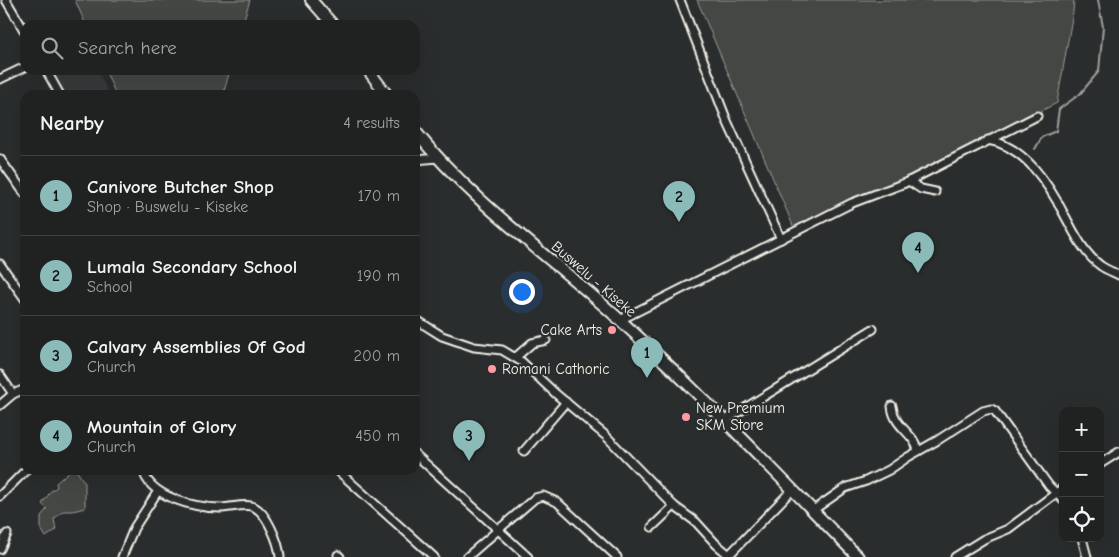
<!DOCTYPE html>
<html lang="en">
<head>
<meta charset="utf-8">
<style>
	:root { --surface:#202222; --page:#2d2f2f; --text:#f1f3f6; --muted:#a2a4a5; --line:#3d3f40; --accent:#8bbbb9 }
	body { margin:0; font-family:"Comic Neue",sans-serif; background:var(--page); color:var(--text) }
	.controls { position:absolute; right:15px; bottom:15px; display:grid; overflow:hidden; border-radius:10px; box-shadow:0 5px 20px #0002 }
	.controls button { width:45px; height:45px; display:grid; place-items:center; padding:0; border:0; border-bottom:1px solid var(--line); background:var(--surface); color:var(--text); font:25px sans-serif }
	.you { position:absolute; left:521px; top:291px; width:18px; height:18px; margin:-12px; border:4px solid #fff; border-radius:50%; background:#1a73e8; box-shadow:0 0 0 8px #1a73e833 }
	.badge { display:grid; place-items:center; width:32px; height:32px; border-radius:50%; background:var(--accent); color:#111; font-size:16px; font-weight:700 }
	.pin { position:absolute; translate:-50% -41px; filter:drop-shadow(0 1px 2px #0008) }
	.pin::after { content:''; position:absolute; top:26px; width:18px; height:15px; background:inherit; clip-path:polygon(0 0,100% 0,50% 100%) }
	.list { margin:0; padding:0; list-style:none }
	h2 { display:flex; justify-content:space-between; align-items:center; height:65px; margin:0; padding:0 20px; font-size:21px }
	h2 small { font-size:16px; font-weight:400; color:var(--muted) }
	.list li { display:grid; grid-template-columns:32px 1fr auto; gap:15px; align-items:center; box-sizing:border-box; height:80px; padding:0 20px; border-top:1px solid var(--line) }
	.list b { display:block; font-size:19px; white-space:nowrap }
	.list p { margin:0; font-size:16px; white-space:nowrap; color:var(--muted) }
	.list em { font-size:16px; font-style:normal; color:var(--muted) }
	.icon { flex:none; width:28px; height:28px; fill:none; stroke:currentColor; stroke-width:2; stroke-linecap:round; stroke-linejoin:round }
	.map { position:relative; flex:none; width:1119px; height:557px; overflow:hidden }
	.search { position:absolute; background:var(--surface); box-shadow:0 5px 20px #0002; left:20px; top:20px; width:400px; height:55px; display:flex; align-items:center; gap:12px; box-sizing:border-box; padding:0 18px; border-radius:15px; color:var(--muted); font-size:19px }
	.panel { position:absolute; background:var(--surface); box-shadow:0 5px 20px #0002; left:20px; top:90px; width:400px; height:385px; border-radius:15px }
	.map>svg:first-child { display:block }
	.built { fill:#373a3a }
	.green { fill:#444645; stroke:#9c9c96 }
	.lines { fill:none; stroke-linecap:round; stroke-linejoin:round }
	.stream { stroke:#9f9f9a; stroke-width:2 }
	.street-casing { stroke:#f4f1e8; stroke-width:11 }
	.secondary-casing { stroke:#f4f1e8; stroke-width:14 }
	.street { stroke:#2a2d2e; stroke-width:7 }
	.secondary { stroke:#2a2d2e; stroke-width:10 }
	.poi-dot { fill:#ff9aa2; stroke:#2a2d2e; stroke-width:2 }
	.labels { text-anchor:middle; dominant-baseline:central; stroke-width:4.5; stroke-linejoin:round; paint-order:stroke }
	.street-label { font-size:15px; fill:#f4f1e8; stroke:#2a2d2e }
	.poi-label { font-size:15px; fill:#f4f1e8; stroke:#2a2d2e; text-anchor:start }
</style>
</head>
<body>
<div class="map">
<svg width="1119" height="557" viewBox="0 0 1119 557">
	<rect width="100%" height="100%" fill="#2a2d2e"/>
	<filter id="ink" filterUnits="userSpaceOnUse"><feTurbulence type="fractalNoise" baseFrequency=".02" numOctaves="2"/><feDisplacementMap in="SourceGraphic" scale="10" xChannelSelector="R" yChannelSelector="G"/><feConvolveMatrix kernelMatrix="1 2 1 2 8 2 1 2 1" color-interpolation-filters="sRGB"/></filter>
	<g filter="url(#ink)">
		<path class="built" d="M51 70H98L109 95H64Z"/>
		<g class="green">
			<path d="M75 0H250L242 25H86Z"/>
			<path d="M697 0H1074L1073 12 1057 103 905 179 794 228Z"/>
			<path d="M105 70H230L223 95H116Z"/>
			<path d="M71 470H76L85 483V508L73 511H63L54 519 56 530 46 537 41 529V516L47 509 42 504 51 491 57 487 56 483Z"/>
		</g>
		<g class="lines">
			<path class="stream" d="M1035 149 1042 137 1056 131 1059 109 1080 94 1099 71 1103 27 1098 0"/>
			<defs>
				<g id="street">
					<path d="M6 0 25 32"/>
					<path d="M680 0 727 121 781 239"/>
					<path d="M46 70 60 95"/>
					<path d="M0 79 25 67"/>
					<path d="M988 140C1025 146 1049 185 1065 216 1075 234 1084 254 1101 266 1107 270 1113 272 1119 275"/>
					<path d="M0 159 25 194"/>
					<path d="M415 160 438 158"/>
					<path d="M909 181 921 189 935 192"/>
					<path d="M0 264 25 299"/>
					<path d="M415 319 442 336 474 347 502 350 522 362 556 394 606 436 674 506 696 522 716 544 729 555"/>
					<path d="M620 320 852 203 905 183 1037 116"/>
					<path d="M516 357 532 343 546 340"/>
					<path d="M0 375 13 394"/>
					<path d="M0 405 13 394 25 389"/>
					<path d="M892 406C894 428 914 432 918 451"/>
					<path d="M724 421 873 329"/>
					<path d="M524 451 566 402"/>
					<path d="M415 454 528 557"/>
					<path d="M1100 464 1119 452"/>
					<path d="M143 470C149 497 196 508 220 508 229 508 243 504 251 506 266 509 279 543 280 557"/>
					<path d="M337 470 434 557"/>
					<path d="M0 496 26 470"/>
					<path d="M812 511 845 488 866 481 889 470 908 457 938 440 983 411 991 409 995 411 1049 486 1063 500"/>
					<path d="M652 527 674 506"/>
					<path d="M1082 538 1087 557"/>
					<path d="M0 549 7 534"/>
					<path d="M338 555 340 557"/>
					<path d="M728 556 792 490"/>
					<path d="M122 557 134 528 158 491"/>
					<path d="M467 557 535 498 543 496 557 502 617 557"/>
					<path d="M955 557 984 539 1008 529 1063 488"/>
				</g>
				<g id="secondary">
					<path d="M311 0 333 25"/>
					<path d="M368 70 387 95"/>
					<path d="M415 131C474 204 552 258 620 320 703 396 780 477 858 557"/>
				</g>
			</defs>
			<use href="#street" class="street-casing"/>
			<use href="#secondary" class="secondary-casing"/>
			<use href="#street" class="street"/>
			<use href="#secondary" class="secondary"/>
		</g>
	</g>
	<g class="poi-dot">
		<circle cx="612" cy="330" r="5"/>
		<circle cx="492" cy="369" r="5"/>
		<circle cx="686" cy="417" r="5"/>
	</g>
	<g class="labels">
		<g class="street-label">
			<text transform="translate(594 279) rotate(41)">Buswelu - Kiseke</text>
		</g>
		<g class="poi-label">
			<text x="602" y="330" text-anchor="end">Cake Arts</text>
			<text x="502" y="369">Romani Cathoric</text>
			<text x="696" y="408">New Premium<tspan x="696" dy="17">SKM Store</tspan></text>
		</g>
	</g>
</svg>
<div class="controls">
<button>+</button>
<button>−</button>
<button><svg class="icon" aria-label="locate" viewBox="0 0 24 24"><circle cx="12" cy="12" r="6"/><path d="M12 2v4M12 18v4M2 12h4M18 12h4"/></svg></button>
</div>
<div class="you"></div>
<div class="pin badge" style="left:647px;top:378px">1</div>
<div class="pin badge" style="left:679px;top:222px">2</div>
<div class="pin badge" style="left:469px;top:461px">3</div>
<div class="pin badge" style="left:918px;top:273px">4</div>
<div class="search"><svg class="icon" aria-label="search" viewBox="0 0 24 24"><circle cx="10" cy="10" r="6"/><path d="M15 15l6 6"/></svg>Search here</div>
<section class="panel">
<h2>Nearby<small>4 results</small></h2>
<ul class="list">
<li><span class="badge">1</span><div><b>Canivore Butcher Shop</b><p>Shop · Buswelu - Kiseke</p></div><em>170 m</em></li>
<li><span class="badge">2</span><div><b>Lumala Secondary School</b><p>School</p></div><em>190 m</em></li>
<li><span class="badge">3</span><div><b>Calvary Assemblies Of God</b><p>Church</p></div><em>200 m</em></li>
<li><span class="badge">4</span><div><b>Mountain of Glory</b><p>Church</p></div><em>450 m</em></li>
</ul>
</section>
</div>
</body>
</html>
